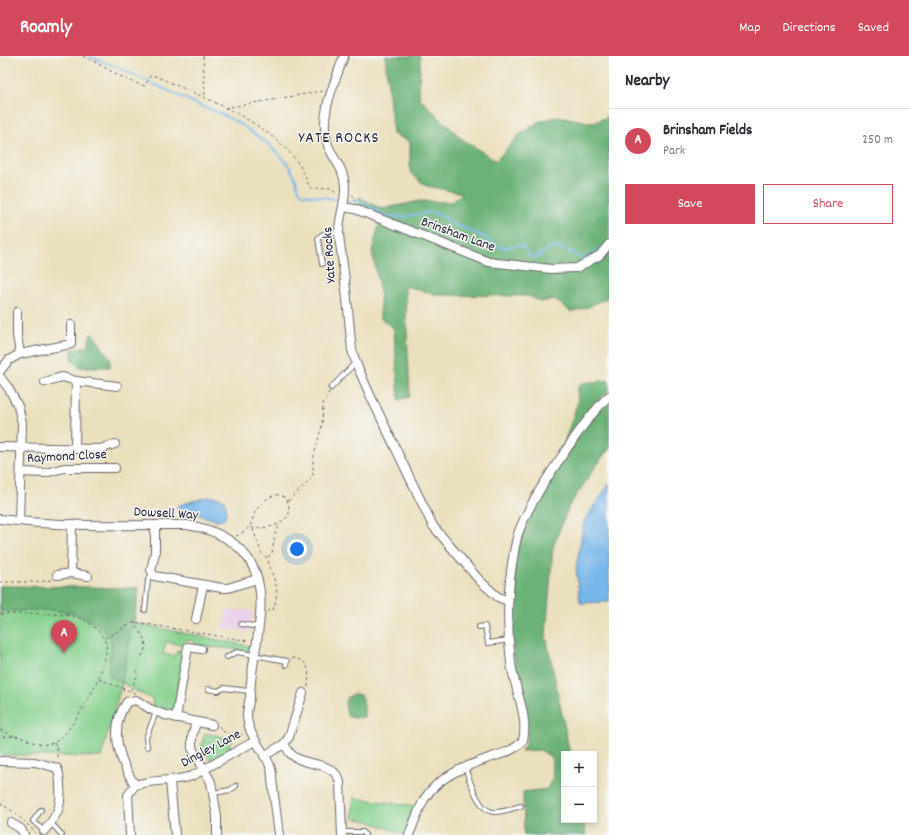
<!DOCTYPE html>
<html lang="en">
<head>
<meta charset="utf-8">
<style>
	:root { --surface:#fff; --page:#f7f7f7; --text:#2b2b33; --muted:#7c7c81; --line:#e1e1e2; --accent:#d1495b }
	body { margin:0; font-family:Dekko,sans-serif; background:var(--page); color:var(--text) }
	.controls { position:absolute; right:12px; bottom:12px; display:grid; overflow:hidden; border-radius:0px; box-shadow:0 2px 6px #0003 }
	.controls button { width:36px; height:36px; display:grid; place-items:center; padding:0; border:0; border-bottom:1px solid var(--line); background:var(--surface); color:var(--text); font:20px sans-serif }
	.you { position:absolute; left:297px; top:493px; width:14px; height:14px; margin:-10px; border:3px solid #fff; border-radius:50%; background:#1a73e8; box-shadow:0 0 0 6px #1a73e833 }
	.badge { display:grid; place-items:center; width:26px; height:26px; border-radius:50%; background:var(--accent); color:#fff; font-size:13px; font-weight:700 }
	.pin { position:absolute; translate:-50% -33px; filter:drop-shadow(0 1px 2px #0008) }
	.pin::after { content:''; position:absolute; top:21px; width:14px; height:12px; background:inherit; clip-path:polygon(0 0,100% 0,50% 100%) }
	.list { margin:0; padding:0; list-style:none }
	h2 { display:flex; justify-content:space-between; align-items:center; height:52px; margin:0; padding:0 16px; font-size:17px }
	h2 small { font-size:13px; font-weight:400; color:var(--muted) }
	.list li { display:grid; grid-template-columns:26px 1fr auto; gap:12px; align-items:center; box-sizing:border-box; height:64px; padding:0 16px; border-top:1px solid var(--line) }
	.list b { display:block; font-size:15px; white-space:nowrap }
	.list p { margin:0; font-size:13px; white-space:nowrap; color:var(--muted) }
	.list em { font-size:13px; font-style:normal; color:var(--muted) }
	.actions { display:flex; gap:8px; padding:12px 16px }
	.actions a { flex:1; padding:9px 0; border:1px solid var(--accent); border-radius:0px; text-align:center; font-size:14px; color:var(--accent) }
	.actions .main { background:var(--accent); color:#fff }
	.map { position:relative; flex:none; width:609px; height:779px; overflow:hidden }
	header { display:flex; align-items:center; gap:24px; box-sizing:border-box; height:56px; padding:0 20px; background:var(--accent); color:#fff }
	header strong { font-size:19px }
	nav { display:flex; gap:22px; margin-inline-start:auto; font-size:14px }
	main { display:flex }
	aside { flex:1; background:var(--surface) }
	.map>svg:first-child { display:block }
	.built { fill:#ead1ec }
	.green { fill:#85d08d; stroke:#547964 }
	.forest { fill:#6cb278; stroke:#476a5a }
	.water { fill:#77b6ea; stroke:#4c6c92 }
	.lines { fill:none; stroke-linecap:round; stroke-linejoin:round }
	.stream { stroke:#77b6ea; stroke-width:2 }
	.service-casing { stroke:#686469; stroke-width:6 }
	.minor-casing { stroke:#686469; stroke-width:10 }
	.path { stroke:#686469; stroke-width:1; stroke-dasharray:3 3; stroke-linecap:butt }
	.service { stroke:#fff; stroke-width:4 }
	.minor { stroke:#fff; stroke-width:8 }
	.labels { text-anchor:middle; dominant-baseline:central; stroke-width:3; stroke-linejoin:round; paint-order:stroke }
	.street-label { font-size:14px; fill:#22223b; stroke:#f6f6f2 }
	.quarter-label { font-size:16px; letter-spacing:1px; fill:#22223b; stroke:#f6f6f2 }
</style>
</head>
<body>
<header>
<strong>Roamly</strong>
<nav><a>Map</a><a>Directions</a><a>Saved</a></nav>
</header>
<main>
<div class="map">
<svg width="609" height="779" viewBox="0 0 609 779">
	<rect width="100%" height="100%" fill="#f6f6f2"/>
	<filter id="ink" filterUnits="userSpaceOnUse"><feTurbulence type="fractalNoise" baseFrequency=".025" numOctaves="2"/><feDisplacementMap in="SourceGraphic" scale="8" xChannelSelector="R" yChannelSelector="G"/><feConvolveMatrix kernelMatrix="1 2 1 2 8 2 1 2 1" color-interpolation-filters="sRGB"/></filter>
	<filter id="wash" filterUnits="userSpaceOnUse"><feTurbulence type="fractalNoise" baseFrequency=".012" numOctaves="4" result="noise"/><feDisplacementMap in="SourceGraphic" scale="16" xChannelSelector="R" yChannelSelector="G"/><feGaussianBlur stdDeviation="0.9" result="paint"/><feColorMatrix in="noise" values="0 0 0 0 0 0 0 0 0 0 0 0 0 0 0 0 0 1.4 0 .05"/><feComposite in="paint" operator="in"/></filter>
	<g filter="url(#wash)">
		<rect width="100%" height="100%" fill="#ebe0be"/>
		<path class="built" d="M226 554 253 555 250 576 224 572Z"/>
		<g class="green">
			<path d="M0 530 139 532 134 567 249 590 248 596 232 593 197 590 195 589 194 585 187 584 182 589 166 586 163 598 175 600 177 594H180L183 600 174 654 170 657 152 650 153 644 122 627 101 701 0 699Z"/>
			<path d="M205 677 227 682 231 693 214 704 212 701 209 703 201 690Z"/>
			<path d="M354 742 416 750 406 779 367 765 352 762Z"/>
		</g>
		<g class="forest">
			<path d="M385 0H420L419 42 462 83 496 105 518 80 538 66 559 60 593 67 609 60V241L586 252 571 256 554 243 541 246 529 240 438 239 405 230 410 341 399 344 394 273 380 262V237L372 195 381 161 359 150V141L382 153 420 145 452 146 462 137 426 130 410 116V86L393 78Z"/>
			<path d="M92 277 110 302V311H80L72 304V293L89 290V283Z"/>
			<path d="M609 324V335C588 352 576 373 561 396L578 345 577 333 582 327Z"/>
			<path d="M609 343V394L605 397 569 450 553 491 546 579 570 698H564V764H583L586 779H524L523 736 547 733 553 721 551 701 540 694 521 695 526 687 528 674 515 609 512 580 511 546 517 495 528 462 550 423 596 356Z"/>
			<path d="M0 530 139 532 122 627 109 620C106 608 113 597 111 583 85 546 40 555 0 555Z"/>
			<path d="M354 638 361 639C364 647 365 653 364 661L354 662 347 660 345 646 348 641Z"/>
		</g>
		<g class="water">
			<path d="M609 428V546L580 547 576 512 584 465Z"/>
			<path d="M208 441H217L224 444C227 450 227 459 223 464H217L191 457 179 455 176 452 179 449Z"/>
		</g>
		<g class="lines">
			<g class="stream">
				<path d="M88 0 117 11 203 51 217 56 240 68 267 87 287 107 295 121 299 134 302 138 341 144"/>
				<path d="M346 145 365 147 373 153 387 160 404 161 430 156 442 160 454 168 485 181 494 189 503 192 519 189 524 191 530 201H539C549 183 571 195 583 203L592 199 602 191"/>
			</g>
		</g>
	</g>
	<g filter="url(#ink)">
		<g class="lines">
			<defs>
				<g id="service">
					<path d="M322 208 318 182 323 178 339 176"/>
					<path d="M331 332 355 307"/>
					<path d="M145 554 148 524 152 518"/>
					<path d="M241 568 259 571"/>
					<path d="M479 571 485 570 488 587 509 584"/>
					<path d="M227 601 237 596 287 605 286 609"/>
					<path d="M208 633 218 635 224 632 249 635"/>
					<path d="M147 691 146 682 156 656"/>
					<path d="M465 712C470 724 478 754 493 756 502 757 513 752 521 750"/>
					<path d="M214 737 230 734 236 730"/>
					<path d="M41 754 33 765 44 775"/>
					<path d="M51 767 62 779"/>
					<path d="M342 776H363L365 779"/>
				</g>
				<g id="minor">
					<path d="M344 0C335 26 319 58 327 86 331 102 344 110 345 130 346 146 339 160 339 176 339 186 342 198 343 209 347 237 349 266 352 294L356 307 370 339 433 470 480 525 498 541 508 545"/>
					<path d="M343 151 355 153 489 206 551 213 577 212 600 199 609 188"/>
					<path d="M17 256V279L20 298"/>
					<path d="M0 315 9 304 20 298 71 288V269"/>
					<path d="M0 321 9 333 18 350 22 367 19 465"/>
					<path d="M45 326 58 322 63 321 76 325 117 330"/>
					<path d="M0 391 100 393 115 388"/>
					<path d="M75 393 76 325"/>
					<path d="M21 416 45 417 64 412H115"/>
					<path d="M0 463C61 471 125 469 187 469 207 472 226 479 241 494 279 532 250 595 250 641 249 647 247 653 247 659 247 684 274 701 272 723L279 779"/>
					<path d="M155 469V497L151 514 154 520 222 532H228L257 523"/>
					<path d="M71 517 72 468"/>
					<path d="M57 519 71 517 88 520"/>
					<path d="M196 563 203 529"/>
					<path d="M176 662 188 591 201 593"/>
					<path d="M196 666 192 681V692L211 726 217 760V779"/>
					<path d="M284 688C286 691 288 694 290 697 303 712 333 703 340 726L342 779"/>
					<path d="M264 700 284 688 289 681 303 637"/>
					<path d="M0 705 35 706 57 712C60 718 60 723 60 730 62 751 57 760 44 775"/>
					<path d="M170 725 175 779"/>
					<path d="M135 729C119 704 108 672 127 646L136 644 150 653 165 659 212 669"/>
					<path d="M11 767 21 773 24 779"/>
					<path d="M130 779 128 739 135 729C153 723 173 726 192 720L255 685"/>
					<path d="M409 779C414 767 418 754 425 742 438 721 466 710 489 702 501 698 515 695 523 684 529 660 514 632 511 607 507 574 507 541 512 508 514 497 515 486 519 475 530 447 547 422 564 397 578 377 591 357 609 340"/>
				</g>
			</defs>
			<use href="#service" class="service-casing"/>
			<use href="#minor" class="minor-casing"/>
			<g class="path">
				<path d="M83 0C104 10 122 24 145 30L150 20H155C200 40 269 65 298 107 303 114 306 123 310 132L331 133 337 138"/>
				<path d="M203 0 205 41"/>
				<path d="M225 52 323 35"/>
				<path d="M352 139 355 142V145"/>
				<path d="M288 445 313 421V403L322 369 323 348 329 336"/>
				<path d="M253 473 261 496 267 502 276 529 277 537 275 548 273 554 268 555"/>
				<path d="M236 480C240 478 246 475 249 471 252 468 253 461 255 456 260 448 271 437 280 439 289 442 289 450 289 458 281 471 267 472 253 472L250 470"/>
				<path d="M268 501 272 497 275 478 280 468"/>
				<path d="M0 526H38L51 524"/>
				<path d="M0 558C21 558 67 555 84 564 93 569 104 578 106 588 111 608 72 680 53 687 37 692 28 682 15 680 11 680 5 681 0 681"/>
				<path d="M105 582 134 566 249 585"/>
				<path d="M292 602C311 604 309 616 308 632"/>
				<path d="M99 623 135 637"/>
				<path d="M123 633 125 639"/>
				<path d="M131 634 137 620V612L139 605 144 596 146 590 145 584 134 566"/>
				<path d="M219 670C225 681 234 679 244 678"/>
				<path d="M0 674 14 680"/>
				<path d="M230 680 232 690"/>
				<path d="M54 687 57 692V703"/>
				<path d="M0 747 14 756 25 766"/>
				<path d="M27 768 36 777"/>
			</g>
			<use href="#service" class="service"/>
			<use href="#minor" class="minor"/>
		</g>
	</g>
	<g class="labels">
		<g class="street-label">
			<text transform="translate(458 179) rotate(20)">Brinsham Lane</text>
			<text transform="translate(330 199) rotate(-94)">Yate Rocks</text>
			<text transform="translate(67 401) rotate(-3)">Raymond Close</text>
			<text transform="translate(166 458) rotate(3)">Dowsell Way</text>
			<text transform="translate(211 693) rotate(-28)">Dingley Lane</text>
		</g>
		<g class="quarter-label">
			<text x="339" y="82">YATE ROCKS</text>
		</g>
	</g>
</svg>
<div class="controls">
<button>+</button>
<button>−</button>
</div>
<div class="you"></div>
<div class="pin badge" style="left:64px;top:597px">A</div>
</div>
<aside>
<h2>Nearby<small></small></h2>
<ul class="list">
<li><span class="badge">A</span><div><b>Brinsham Fields</b><p>Park</p></div><em>250 m</em></li>
</ul>
<div class="actions"><a class="main">Save</a><a>Share</a></div>
</aside>
</main>
</body>
</html>
